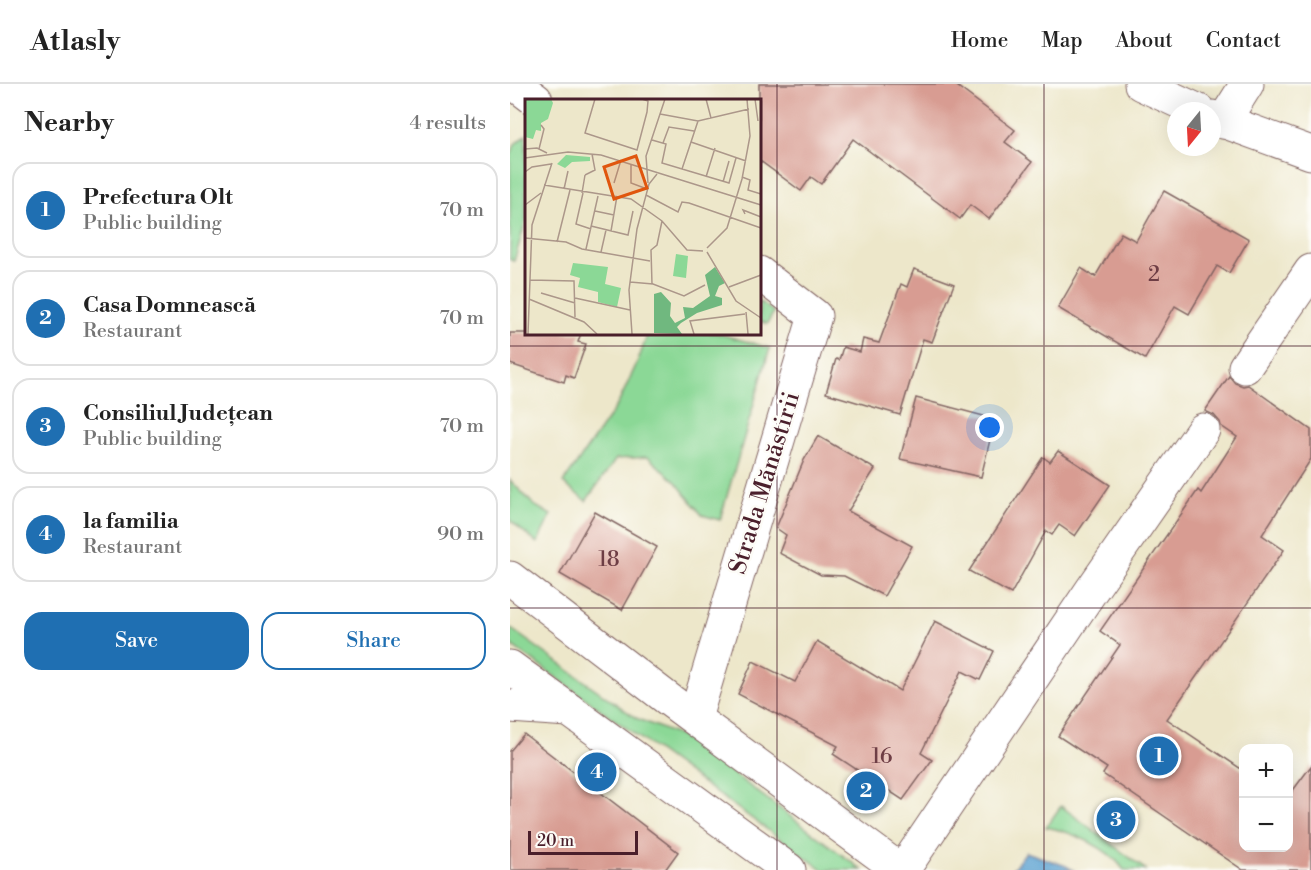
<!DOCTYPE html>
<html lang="en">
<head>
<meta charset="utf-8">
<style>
	:root { --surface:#fff; --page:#f2f2f2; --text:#222; --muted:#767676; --line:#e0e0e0; --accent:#1f6fb2 }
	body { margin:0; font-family:"Libre Bodoni",serif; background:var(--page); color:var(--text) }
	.controls { position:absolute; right:18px; bottom:18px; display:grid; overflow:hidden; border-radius:12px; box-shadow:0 6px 24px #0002 }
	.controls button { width:54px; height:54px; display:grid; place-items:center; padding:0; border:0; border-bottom:2px solid var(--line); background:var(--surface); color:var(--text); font:30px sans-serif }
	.compass { position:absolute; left:657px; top:18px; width:54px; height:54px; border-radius:50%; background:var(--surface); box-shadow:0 6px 24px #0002; rotate:198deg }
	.scale { position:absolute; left:18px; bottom:15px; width:110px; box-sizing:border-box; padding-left:6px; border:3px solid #4a1f2b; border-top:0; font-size:16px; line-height:21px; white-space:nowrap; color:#4a1f2b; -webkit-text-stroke:4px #fdfcf7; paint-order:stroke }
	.you { position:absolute; left:480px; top:344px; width:21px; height:21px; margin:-15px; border:4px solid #fff; border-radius:50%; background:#1a73e8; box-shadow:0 0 0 9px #1a73e833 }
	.badge { display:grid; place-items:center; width:39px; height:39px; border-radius:50%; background:var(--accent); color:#fff; font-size:20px; font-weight:700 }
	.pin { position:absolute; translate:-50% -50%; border:3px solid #fff; box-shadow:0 2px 6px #0006 }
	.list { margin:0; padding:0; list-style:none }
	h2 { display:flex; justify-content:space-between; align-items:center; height:78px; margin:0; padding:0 24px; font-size:26px }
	h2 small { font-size:20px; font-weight:400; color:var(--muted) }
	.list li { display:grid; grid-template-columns:39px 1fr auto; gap:18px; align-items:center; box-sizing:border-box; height:96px; margin:0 12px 12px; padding:0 12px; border:2px solid var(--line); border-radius:18px }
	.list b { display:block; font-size:22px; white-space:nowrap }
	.list p { margin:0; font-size:20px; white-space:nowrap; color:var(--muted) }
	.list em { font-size:20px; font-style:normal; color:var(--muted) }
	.actions { display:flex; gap:12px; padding:18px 24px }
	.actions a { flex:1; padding:14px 0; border:2px solid var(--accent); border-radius:18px; text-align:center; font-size:21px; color:var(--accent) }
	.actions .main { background:var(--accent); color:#fff }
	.map { position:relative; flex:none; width:801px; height:786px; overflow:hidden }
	header { display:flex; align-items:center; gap:36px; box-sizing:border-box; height:84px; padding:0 30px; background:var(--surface); border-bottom:2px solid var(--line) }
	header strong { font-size:28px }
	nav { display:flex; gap:33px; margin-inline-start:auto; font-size:21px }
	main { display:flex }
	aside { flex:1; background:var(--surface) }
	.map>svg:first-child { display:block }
	.green { fill:#8bd896; stroke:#6a7c60; stroke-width:1.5 }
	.water { fill:#5ca2d2; stroke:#53607e; stroke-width:1.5 }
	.building { fill:#d89c92 }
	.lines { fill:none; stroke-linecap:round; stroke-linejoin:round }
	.street-casing { stroke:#836563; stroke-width:35 }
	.secondary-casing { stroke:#836563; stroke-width:35 }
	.street { stroke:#fff; stroke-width:33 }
	.secondary { stroke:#fff; stroke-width:33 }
	.grid { fill:none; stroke:#4a1f2b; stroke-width:1.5; stroke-opacity:0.55 }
	.labels { text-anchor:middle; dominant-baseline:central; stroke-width:5; stroke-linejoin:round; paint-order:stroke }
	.number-label { font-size:21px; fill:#6e3e45 }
	.street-label { font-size:24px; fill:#4a1f2b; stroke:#fdfcf7 }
	.inset-road { fill:none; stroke:#ac978a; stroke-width:1.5 }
	.view { fill:#e0560e; fill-opacity:0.15; stroke:#e0560e; stroke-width:3 }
	.inset-edge { fill:none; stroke:#4a1f2b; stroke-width:3 }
</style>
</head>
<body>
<header>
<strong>Atlasly</strong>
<nav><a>Home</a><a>Map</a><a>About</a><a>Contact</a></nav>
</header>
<main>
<aside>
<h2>Nearby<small>4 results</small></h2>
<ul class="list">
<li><span class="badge">1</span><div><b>Prefectura Olt</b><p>Public building</p></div><em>70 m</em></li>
<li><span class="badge">2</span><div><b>Casa Domnească</b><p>Restaurant</p></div><em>70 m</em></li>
<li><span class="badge">3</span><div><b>Consiliul Județean</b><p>Public building</p></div><em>70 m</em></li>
<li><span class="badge">4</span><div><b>la familia</b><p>Restaurant</p></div><em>90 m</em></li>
</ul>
<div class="actions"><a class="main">Save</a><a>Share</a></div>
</aside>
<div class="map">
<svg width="801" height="786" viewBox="0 0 801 786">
	<rect width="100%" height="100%" fill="#fdfcf7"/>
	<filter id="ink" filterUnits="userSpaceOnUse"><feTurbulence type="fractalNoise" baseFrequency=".0167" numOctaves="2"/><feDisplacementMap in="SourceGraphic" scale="12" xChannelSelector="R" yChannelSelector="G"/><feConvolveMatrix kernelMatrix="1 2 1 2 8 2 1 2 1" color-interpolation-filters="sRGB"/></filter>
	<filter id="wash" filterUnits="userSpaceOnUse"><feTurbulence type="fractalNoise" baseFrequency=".008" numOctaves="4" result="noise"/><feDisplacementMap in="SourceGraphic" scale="24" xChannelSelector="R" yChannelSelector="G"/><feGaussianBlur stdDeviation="1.35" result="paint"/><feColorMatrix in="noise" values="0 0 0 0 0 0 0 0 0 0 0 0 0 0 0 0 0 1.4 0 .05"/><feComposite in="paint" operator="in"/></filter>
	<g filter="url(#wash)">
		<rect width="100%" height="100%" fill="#ede7ca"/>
		<g class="green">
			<path d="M16 51V137L4 177 0 176V74L5 60Z"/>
			<path d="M249 217 264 228 257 240 249 237Z"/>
			<path d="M138 249H206L260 264 210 436 192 431 165 397 138 373 106 375 76 417 53 399 108 320 128 277Z"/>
			<path d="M0 396 24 421 41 431 27 459 0 436Z"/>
			<path d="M0 544 126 634 177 655 352 786H313L0 560Z"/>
			<path d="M551 722 636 786H614C598 763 562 748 536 743Z"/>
		</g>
		<path class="water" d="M516 768 556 782 563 786H502Z"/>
		<g id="blocks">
			<g class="building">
				<path d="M249 0H444L505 46 495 58 522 78 479 135 460 121 450 135 343 55 311 100 301 93 291 107 249 76Z"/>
				<path d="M654 107 739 155 719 189 707 182 679 230 665 222 635 275 548 224 571 184 585 193 611 149 626 157Z"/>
				<path d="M404 185 444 200 422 258 413 255 390 331 316 309 326 275 329 276 333 263 350 268 353 255 369 259 391 200 397 203Z"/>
				<path d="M0 249H71L68 258 76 260 64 294 56 291 54 298 0 280Z"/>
				<path d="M719 292 725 299 733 302 738 301 801 346V375L752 451 774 466 657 635 734 687V764H778V713L801 682V786H733L593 690 597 684 548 652 610 561 590 547 688 406 691 409 727 353 711 342 710 338 704 331 695 327Z"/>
				<path d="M406 314 485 335 471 393 390 375Z"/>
				<path d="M308 352 365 385 338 427 402 462 374 512 334 492 311 491 269 469 276 451 266 444 294 376Z"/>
				<path d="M548 367 600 401 565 452 549 441 542 451 536 447 501 510 459 487 533 373 540 378Z"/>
				<path d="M85 428 147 463 112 526 50 490Z"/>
				<path d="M425 537 484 567 470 596 452 587 411 669 422 676 393 716 323 670 328 662 228 610 243 577 285 598 307 557 390 607Z"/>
				<path d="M14 650 168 768 155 786H0V667Z"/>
			</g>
		</g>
	</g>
	<g filter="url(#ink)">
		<use href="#blocks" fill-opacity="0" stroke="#836563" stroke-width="1.5"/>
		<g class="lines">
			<defs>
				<g id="street">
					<path d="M5 0 26 16"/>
					<path d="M713 38 737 0"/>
					<path d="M735 283 801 187"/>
					<path d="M185 634 305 232 249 189"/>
					<path d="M393 786 581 507 693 346"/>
				</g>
				<g id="secondary">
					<path d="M631 0 689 27"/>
					<path d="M702 33 801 69"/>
					<path d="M0 494 158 615 390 786"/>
					<path d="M0 583 279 786"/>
					<path d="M0 622 59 626"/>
				</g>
			</defs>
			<use href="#street" class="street-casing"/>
			<use href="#secondary" class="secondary-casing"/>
			<use href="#street" class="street"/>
			<use href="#secondary" class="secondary"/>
		</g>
	</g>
	<path class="grid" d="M267 0V786M534 0V786M0 262H801M0 524H801"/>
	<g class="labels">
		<g class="number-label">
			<text x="644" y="191">2</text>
			<text x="99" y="476">18</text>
			<text x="372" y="673">16</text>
		</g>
		<g class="street-label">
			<text transform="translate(255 399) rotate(-73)">Strada Mănăstirii</text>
		</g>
	</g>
	<g transform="translate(15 15)">
		<rect width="236" height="236" fill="#ede7ca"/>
		<path d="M1 0H26L28 4 23 20 16 24V32L11 31 8 40 0 38ZM41 56 65 58V62L47 63 40 69 32 65ZM151 155 163 157 161 179 148 177ZM48 164 83 168 80 185 96 189 92 208 73 203V193L53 188 55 179 45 176Z" fill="#8bd896"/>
		<path d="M190 168 200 184 194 187 190 197 197 199V206L172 214 156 224 152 228 157 235 129 234V195L136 193 146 204 145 217 150 224 160 219 158 208 168 209 185 197 180 176Z" fill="#70b87f"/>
		<path class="inset-road" d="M70 0 60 34 112 51 122 13 123 2 117 0M181 0 186 19M230 0 233 22M135 15 173 22 224 10M127 41 141 45 137 64 204 84 211 59M166 43 221 62M138 44 144 28 169 32M0 50 12 49 22 54M14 50 19 30 16 26M0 59 43 53 76 56 236 106M106 66V84L122 90M157 70 173 22M0 73 7 68 26 65M60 76 70 71 67 55M181 78 190 49M217 78 225 81 223 91 236 95M198 83 204 62M89 84 96 61M123 84 121 57 140 0M19 86 106 100 137 122 162 151 178 152M39 90 43 72M57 94 60 76M58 94 51 125 66 130M121 96 153 113 157 103 164 104 236 129M0 106 16 94M70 112 89 116M220 115 218 111 236 118M66 127 103 136 108 112M86 132 92 97M0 139 41 143 57 150 125 162M32 143 45 91M182 149 202 129 217 80 225 37 222 0M61 150 73 97M76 153 81 131M182 153 211 202 236 219M5 181 49 182 50 218M105 183 128 185 159 197 180 186M127 185 126 151 132 146 137 122M204 188 236 176M16 194 50 204M50 199 105 211M4 200 59 223 72 235M221 213 223 235M3 235 7 126 27 64M107 235 104 191 112 130 124 85 132 75M169 235 165 222 220 215"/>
		<path class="view" d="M111 57 122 89 89 100 79 68Z"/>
		<rect width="236" height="236" class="inset-edge"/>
	</g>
</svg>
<div class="controls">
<button>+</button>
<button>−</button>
</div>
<svg class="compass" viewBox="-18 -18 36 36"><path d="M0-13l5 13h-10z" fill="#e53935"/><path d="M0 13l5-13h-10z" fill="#767676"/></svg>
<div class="scale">20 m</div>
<div class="you"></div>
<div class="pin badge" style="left:649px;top:672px">1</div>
<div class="pin badge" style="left:356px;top:707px">2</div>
<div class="pin badge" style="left:606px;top:736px">3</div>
<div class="pin badge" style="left:87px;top:688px">4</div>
</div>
</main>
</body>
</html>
